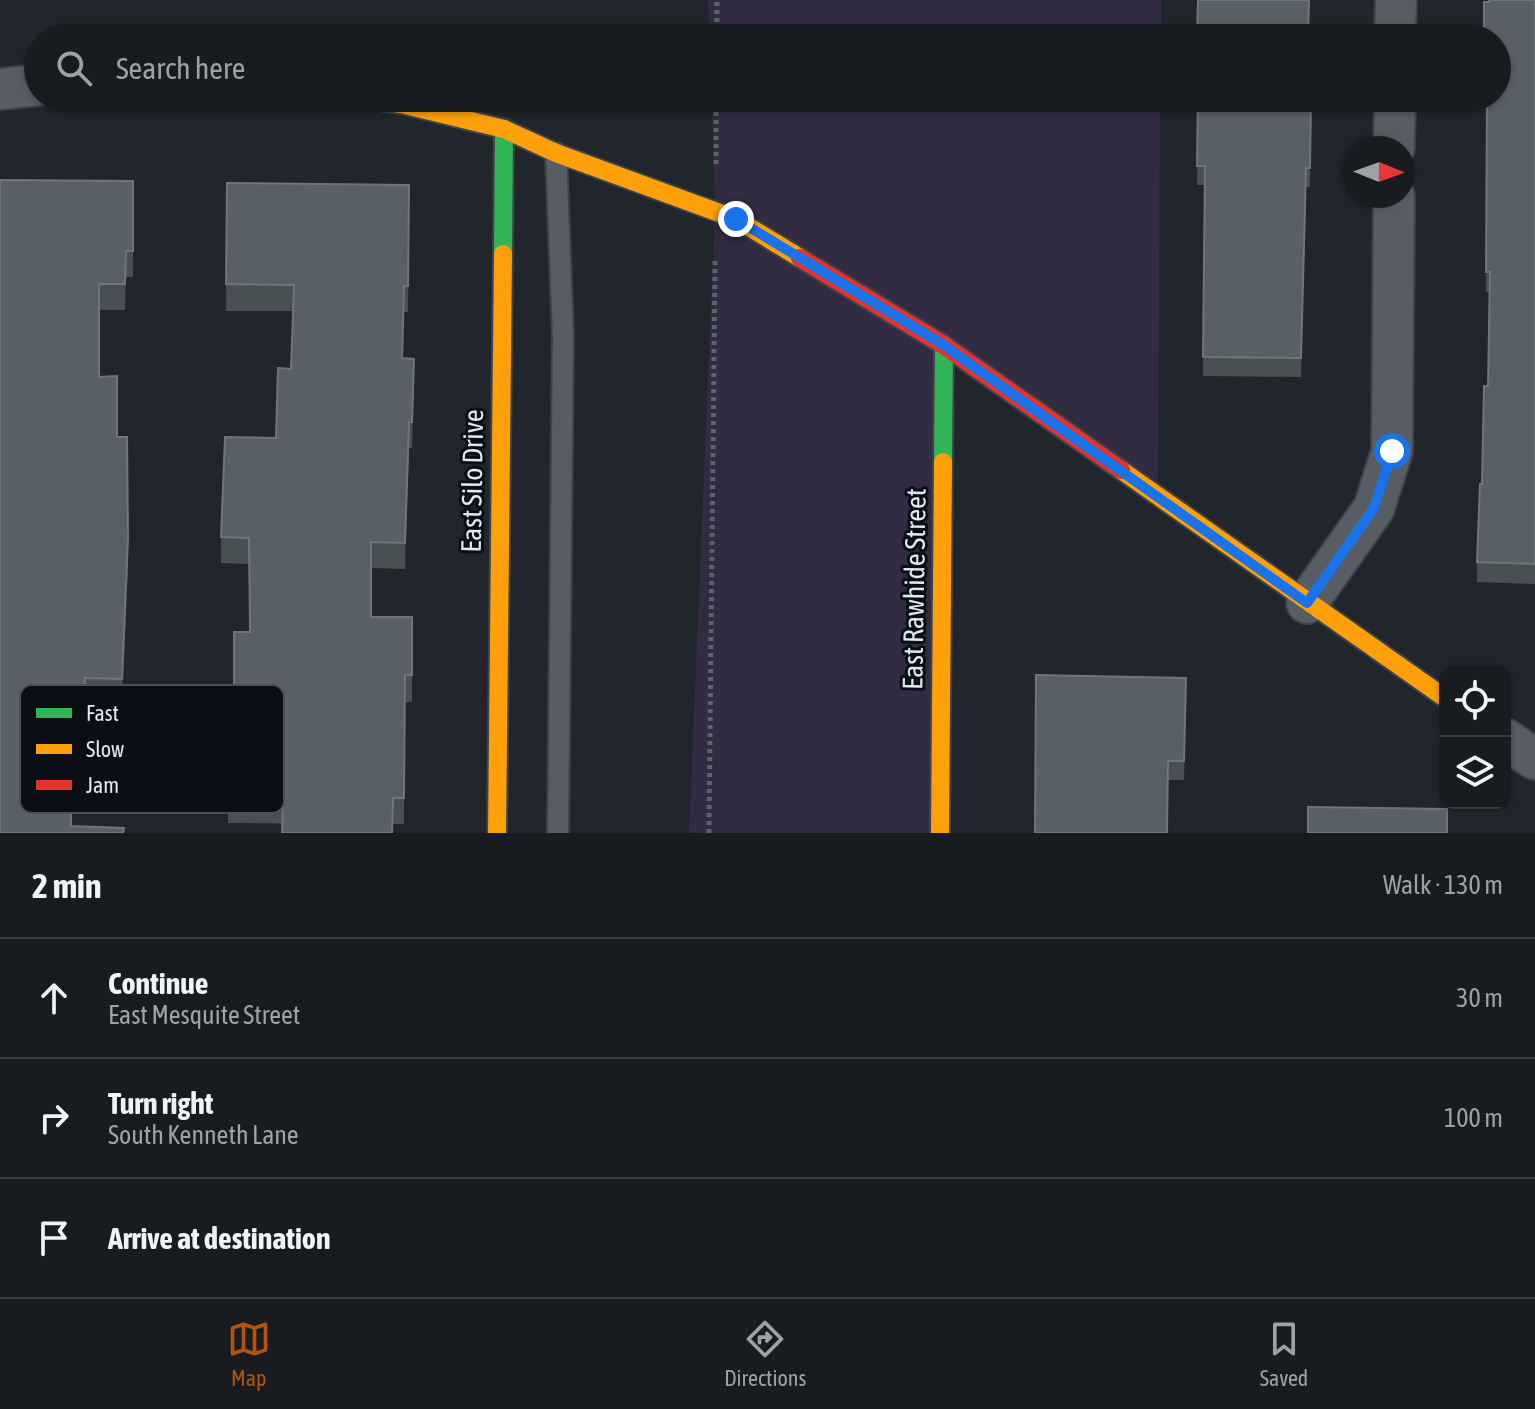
<!DOCTYPE html>
<html lang="en">
<head>
<meta charset="utf-8">
<style>
	:root { --surface:#181c21; --page:#25292e; --text:#f1f3f6; --muted:#9fa1a5; --line:#363a3f; --accent:#b45309 }
	body { margin:0; font-family:"Asap Condensed",sans-serif; background:var(--page); color:var(--text) }
	.controls { position:absolute; right:24px; bottom:24px; display:grid; overflow:hidden; border-radius:16px; box-shadow:0 2px 6px #0004 }
	.controls button { width:72px; height:72px; display:grid; place-items:center; padding:0; border:0; border-bottom:2px solid var(--line); background:var(--surface); color:var(--text); font:40px sans-serif }
	.compass { position:absolute; left:1343px; top:136px; width:72px; height:72px; border-radius:50%; background:var(--surface); box-shadow:0 2px 6px #0004; rotate:91deg }
	.stop { position:absolute; width:24px; height:24px; margin:-18px; border:6px solid #1a73e8; border-radius:50%; background:#fff }
	.stop.end { background:#1a73e8; border-color:#fff; box-shadow:0 2px 8px #0008 }
	.list { margin:0; padding:0; list-style:none }
	h2 { display:flex; justify-content:space-between; align-items:center; height:104px; margin:0; padding:0 32px; font-size:34px }
	h2 small { font-size:26px; font-weight:400; color:var(--muted) }
	.list li { display:grid; grid-template-columns:52px 1fr auto; gap:24px; align-items:center; box-sizing:border-box; height:120px; padding:0 32px; border-top:2px solid var(--line) }
	.list b { display:block; font-size:30px; white-space:nowrap }
	.list p { margin:0; font-size:26px; white-space:nowrap; color:var(--muted) }
	.list em { font-size:26px; font-style:normal; color:var(--muted) }
	.icon { flex:none; width:44px; height:44px; fill:none; stroke:currentColor; stroke-width:2; stroke-linecap:round; stroke-linejoin:round }
	.map { position:relative; flex:none; width:1535px; height:833px; overflow:hidden }
	.search { position:absolute; background:var(--surface); box-shadow:0 2px 6px #0004; left:24px; right:24px; top:24px; height:88px; display:flex; align-items:center; gap:20px; box-sizing:border-box; padding:0 28px; border-radius:44px; color:var(--muted); font-size:30px }
	.sheet { height:464px; background:var(--surface) }
	nav { display:flex; justify-content:space-around; align-items:center; box-sizing:border-box; height:112px; border-top:2px solid var(--line); background:var(--surface); font-size:22px; color:var(--muted) }
	nav a { display:grid; justify-items:center; gap:4px }
	nav .on { color:var(--accent) }
	.map>svg:first-child { display:block }
	.green { fill:#322c42 }
	.lines { fill:none; stroke-linecap:round; stroke-linejoin:round }
	.lane-casing { stroke:#3d4348; stroke-width:24 }
	.street-casing { stroke:#3d4348; stroke-width:44 }
	.fast-casing { stroke:#3d4348; stroke-width:22 }
	.slow-casing { stroke:#3d4348; stroke-width:22 }
	.jam-casing { stroke:#3d4348; stroke-width:22 }
	.path { stroke:#5c6267; stroke-width:5; stroke-dasharray:4 4; stroke-linecap:butt }
	.lane { stroke:#575d62; stroke-width:20 }
	.street { stroke:#575d62; stroke-width:40 }
	.fast { stroke:#30b455; stroke-width:18 }
	.slow { stroke:#ff9f0a; stroke-width:18 }
	.jam { stroke:#e5322d; stroke-width:18 }
	.wall { fill:#485054 }
	.shaded-wall { fill:#31383d }
	.building { fill:#596065; stroke:#6e767b; stroke-width:2 }
	.route { stroke:#1a73e8; stroke-width:10 }
	.labels { text-anchor:middle; dominant-baseline:central; stroke-width:6; stroke-linejoin:round; paint-order:stroke }
	.street-label { font-size:28px; fill:#e0e9f1; stroke:#090f14 }
	.key { fill:#090f14; stroke:#4a5056; stroke-width:2 }
	.key-label { font-size:22px; fill:#e0e9f1 }
</style>
</head>
<body>
<div class="map">
<svg width="1535" height="833" viewBox="0 0 1535 833">
	<rect width="100%" height="100%" fill="#20262c"/>
	<g class="green">
		<path d="M708 0H1161V38H710Z"/>
		<path d="M712 98H1160L1158 497 943 345 938 833H689L715 212Z"/>
	</g>
	<g class="lines">
		<defs>
			<path id="lane" d="M556 153 563 336 558 833"/>
			<g id="street">
				<path d="M1395 38 1396 0"/>
				<path d="M0 89 38 85"/>
				<path d="M1394 148 1395 98"/>
				<path d="M1307 603 1374 508 1392 451 1394 196"/>
				<path d="M1505 739 1535 759"/>
			</g>
			<g id="fast">
				<path d="M503 254 504 129"/>
				<path d="M943 462 944 345"/>
			</g>
			<g id="slow">
				<path d="M357 98 401 104 504 129 556 153 736 219 800 258"/>
				<path d="M1121 470 1445 698"/>
				<path d="M497 833 503 254"/>
				<path d="M940 833 943 462"/>
			</g>
			<path id="jam" d="M800 258 942 344 1121 470"/>
		</defs>
		<use href="#lane" class="lane-casing"/>
		<use href="#street" class="street-casing"/>
		<use href="#fast" class="fast-casing"/>
		<use href="#slow" class="slow-casing"/>
		<use href="#jam" class="jam-casing"/>
		<g class="path">
			<path d="M717 38V0"/>
			<path d="M716 164V98"/>
			<path d="M709 833 715 258"/>
		</g>
		<use href="#lane" class="lane"/>
		<use href="#street" class="street"/>
		<use href="#fast" class="fast"/>
		<use href="#slow" class="slow"/>
		<use href="#jam" class="jam"/>
	</g>
	<g class="wall">
		<path d="M1535 0V584L1477 582V562L1488 386 1489 292H1486L1487 100H1483V98H1497L1489 2Z"/>
		<path d="M1198 98H1311L1310 187H1306L1301 377 1203 376 1205 185H1197Z"/>
		<path d="M0 180 133 181V277H126L125 310H99V377L117 437 128 564 122 706 85 704V765L71 766 0 833Z"/>
		<path d="M227 183 409 185 408 312H404L403 358 414 385 412 448H409L405 569 371 568V617H412V702H405L404 824 228 823V694H234L250 632 249 564 221 563V537L276 438 291 369 293 311H226Z"/>
		<path d="M1036 675 1186 678 1184 780H1168Z"/>
	</g>
	<g class="shaded-wall">
		<path d="M409 422V448L405 569V543Z"/>
		<path d="M128 538V564L122 706V679Z"/>
	</g>
	<g class="building">
		<path d="M1198 0H1309L1308 38H1197Z"/>
		<path d="M1489 0H1535V564L1477 562 1480 484H1482L1484 386H1488L1490 272H1486L1487 98H1497V38H1484V2H1489Z"/>
		<path d="M1198 98H1311L1310 168H1306L1301 358 1203 357 1205 166H1197Z"/>
		<path d="M0 180 133 181V251H126L125 284H99V377L117 376V437H127L128 538 122 679 85 678V739L71 740V826L124 828 123 833H0Z"/>
		<path d="M227 183 409 185 408 286H404L402 358 414 359 412 422H409L405 543 371 542V617H412V675H405L404 798H393L392 833H282L283 797 228 796V694H234V632H250L249 538 221 537 225 437 276 438 278 368 291 369 294 285 226 284Z"/>
		<path d="M1036 675 1186 678 1184 761H1168L1167 833H1035Z"/>
		<path d="M1308 807 1447 809V833H1308Z"/>
	</g>
	<g class="lines">
		<path class="route" d="M736 219 942 344 1307 603 1374 508 1392 451"/>
	</g>
	<g class="labels">
		<g class="street-label">
			<text transform="translate(472 481) rotate(-89)">East Silo Drive</text>
			<text transform="translate(914 589) rotate(-89)">East Rawhide Street</text>
		</g>
	</g>
	<rect x="20" y="685" width="264" height="128" rx="12" class="key"/>
	<rect x="36" y="708" width="36" height="10" fill="#30b455"/>
	<rect x="36" y="744" width="36" height="10" fill="#ff9f0a"/>
	<rect x="36" y="780" width="36" height="10" fill="#e5322d"/>
	<g class="key-label">
		<text x="86" y="721">Fast</text>
		<text x="86" y="757">Slow</text>
		<text x="86" y="793">Jam</text>
	</g>
</svg>
<div class="controls">
<button><svg class="icon" aria-label="locate" viewBox="0 0 24 24"><circle cx="12" cy="12" r="6"/><path d="M12 2v4M12 18v4M2 12h4M18 12h4"/></svg></button>
<button><svg class="icon" aria-label="layers" viewBox="0 0 24 24"><path d="M12 4l9 5-9 5-9-5zM3 14l9 5 9-5"/></svg></button>
</div>
<svg class="compass" viewBox="-18 -18 36 36"><path d="M0-13l5 13h-10z" fill="#e53935"/><path d="M0 13l5-13h-10z" fill="#9fa1a5"/></svg>
<div class="stop" style="left:1392px;top:451px"></div>
<div class="stop end" style="left:736px;top:219px"></div>
<div class="search"><svg class="icon" aria-label="search" viewBox="0 0 24 24"><circle cx="10" cy="10" r="6"/><path d="M15 15l6 6"/></svg>Search here</div>
</div>
<section class="sheet">
<h2>2 min<small>Walk · 130 m</small></h2>
<ul class="list">
<li><svg class="icon" aria-label="ahead" viewBox="0 0 24 24"><path d="M12 20V5M6 11l6-6 6 6"/></svg><div><b>Continue</b><p>East Mesquite Street</p></div><em>30 m</em></li>
<li><svg class="icon" aria-label="right" viewBox="0 0 24 24"><path d="M7 20v-9h11M14 6l5 5-5 5"/></svg><div><b>Turn right</b><p>South Kenneth Lane</p></div><em>100 m</em></li>
<li><svg class="icon" aria-label="arrive" viewBox="0 0 24 24"><path d="M6 21V4h12l-3 4 3 4H6"/></svg><div><b>Arrive at destination</b></div></li>
</ul>
</section>
<nav>
<a class="on"><svg class="icon" aria-label="map" viewBox="0 0 24 24"><path d="M3 6l6-2 6 2 6-2v14l-6 2-6-2-6 2zM9 4v14M15 6v14"/></svg>Map</a>
<a><svg class="icon" aria-label="directions" viewBox="0 0 24 24"><path d="M12 3l9 9-9 9-9-9zM9 14v-3h6M13 9l2 2-2 2"/></svg>Directions</a>
<a><svg class="icon" aria-label="saved" viewBox="0 0 24 24"><path d="M7 4h10v16l-5-4-5 4z"/></svg>Saved</a>
</nav>
</body>
</html>
